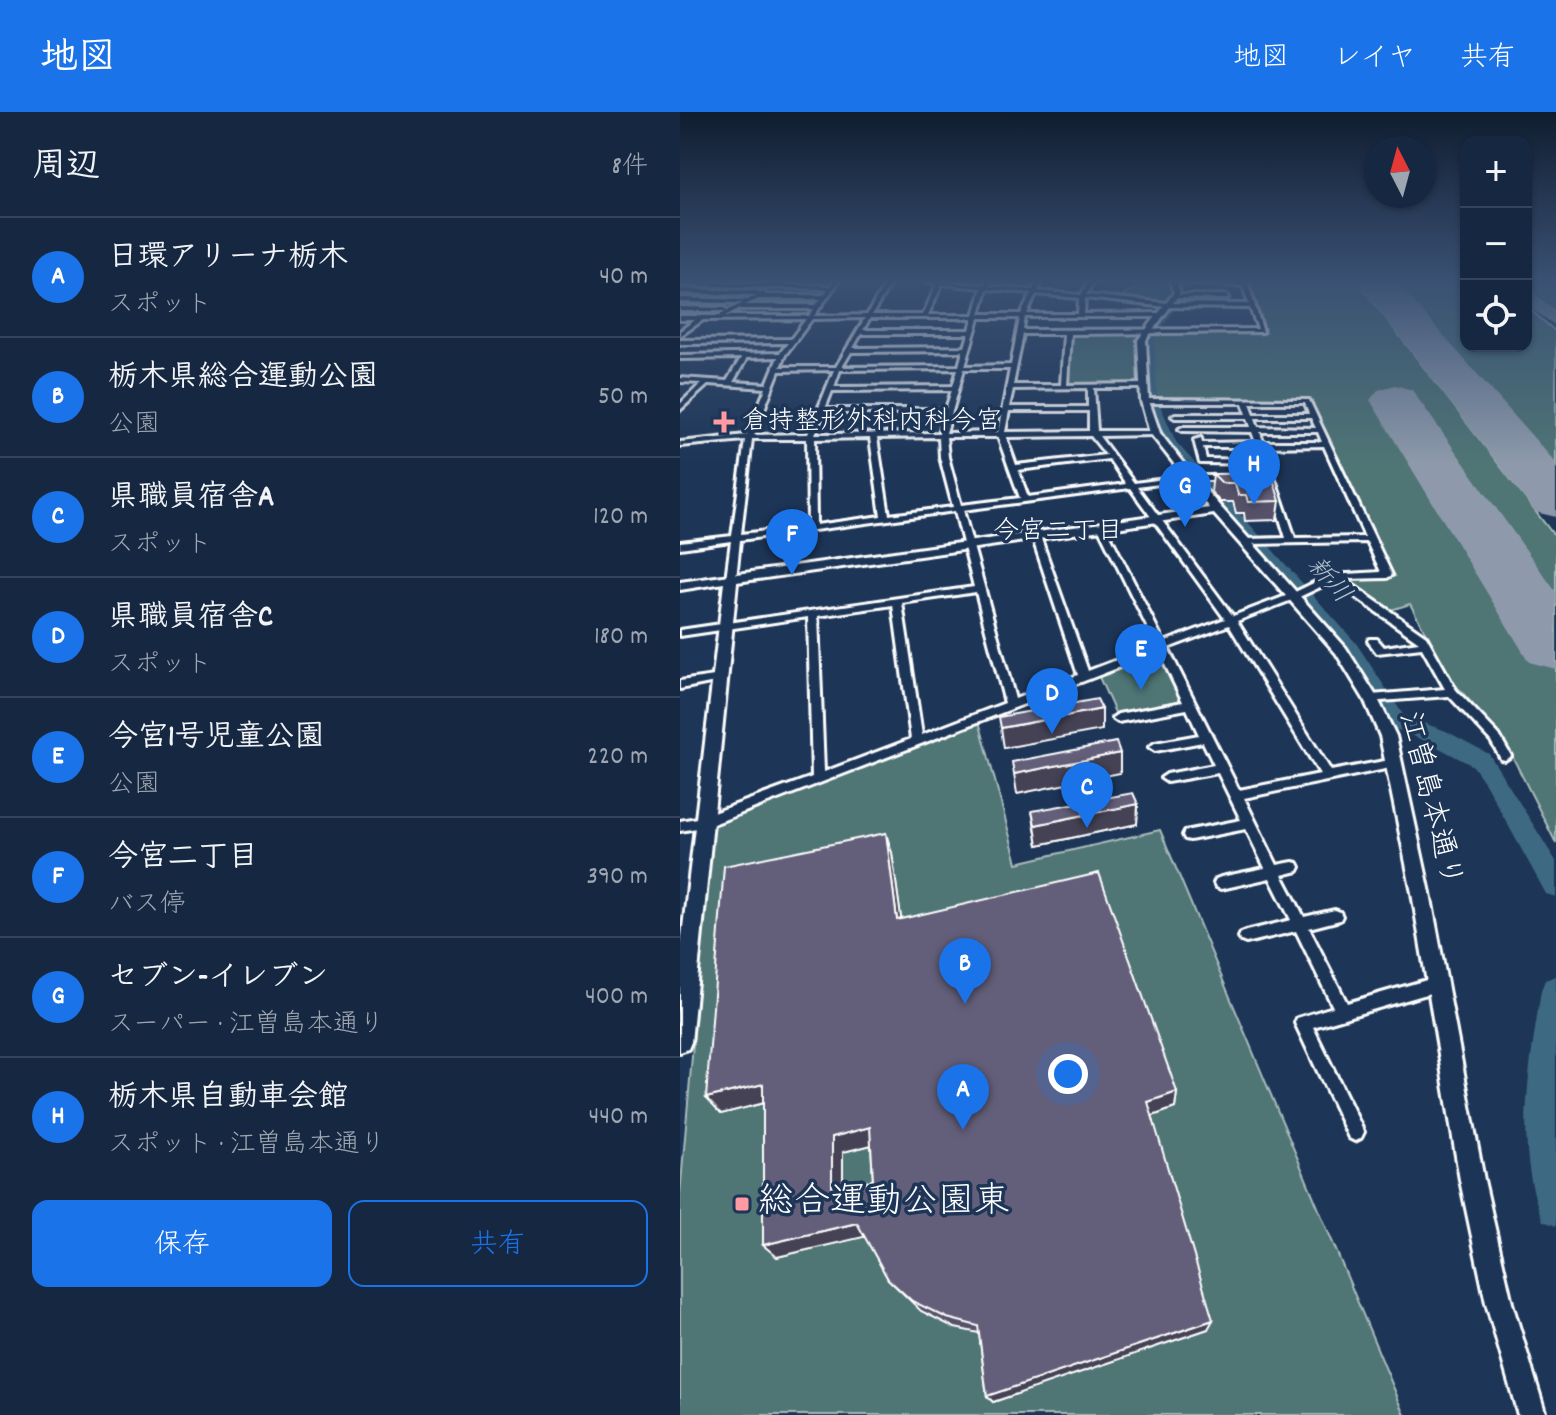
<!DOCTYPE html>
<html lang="ja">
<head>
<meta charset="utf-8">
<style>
	:root { --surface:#162841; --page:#1f3048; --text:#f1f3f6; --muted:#9ea6b1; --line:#35445a; --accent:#1a73e8 }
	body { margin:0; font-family:Dekko,"Klee One",sans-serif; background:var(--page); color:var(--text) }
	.controls { position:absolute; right:24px; top:24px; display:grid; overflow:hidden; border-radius:16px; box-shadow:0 2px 6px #0004 }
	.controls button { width:72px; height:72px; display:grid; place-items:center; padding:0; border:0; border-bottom:2px solid var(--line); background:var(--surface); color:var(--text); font:40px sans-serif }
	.compass { position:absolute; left:684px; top:24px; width:72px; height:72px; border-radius:50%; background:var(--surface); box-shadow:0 2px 6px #0004; rotate:354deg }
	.you { position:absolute; left:388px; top:962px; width:28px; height:28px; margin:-20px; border:6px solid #fff; border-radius:50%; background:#1a73e8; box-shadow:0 0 0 12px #1a73e833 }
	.badge { display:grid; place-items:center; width:52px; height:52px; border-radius:50%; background:var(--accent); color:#fff; font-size:26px; font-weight:700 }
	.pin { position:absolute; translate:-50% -66px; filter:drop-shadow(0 2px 4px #0008) }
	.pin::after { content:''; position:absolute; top:42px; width:28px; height:24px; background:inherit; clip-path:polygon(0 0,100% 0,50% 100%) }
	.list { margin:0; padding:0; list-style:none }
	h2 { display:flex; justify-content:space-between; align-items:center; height:104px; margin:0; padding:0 32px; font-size:34px }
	h2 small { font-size:26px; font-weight:400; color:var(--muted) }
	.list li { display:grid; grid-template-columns:52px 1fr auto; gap:24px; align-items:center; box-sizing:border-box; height:120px; padding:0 32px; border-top:2px solid var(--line) }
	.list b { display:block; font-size:30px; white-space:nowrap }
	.list p { margin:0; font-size:26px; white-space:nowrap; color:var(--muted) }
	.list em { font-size:26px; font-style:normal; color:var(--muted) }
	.actions { display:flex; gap:16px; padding:24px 32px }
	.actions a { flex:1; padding:18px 0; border:2px solid var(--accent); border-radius:16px; text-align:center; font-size:28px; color:var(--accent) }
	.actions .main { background:var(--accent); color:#fff }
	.icon { flex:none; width:44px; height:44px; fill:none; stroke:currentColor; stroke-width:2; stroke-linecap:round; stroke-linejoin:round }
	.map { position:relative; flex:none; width:876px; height:1303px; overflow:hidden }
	header { display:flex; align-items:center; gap:48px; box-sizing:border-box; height:112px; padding:0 40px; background:var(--accent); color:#fff }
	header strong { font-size:38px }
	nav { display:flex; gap:44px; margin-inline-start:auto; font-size:28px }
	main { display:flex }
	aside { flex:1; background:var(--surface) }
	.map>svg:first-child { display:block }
	.green { fill:#507475; stroke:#a8baba; stroke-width:2 }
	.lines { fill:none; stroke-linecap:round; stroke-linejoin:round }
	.river { fill:#3d6983; fill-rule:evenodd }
	.taxiway { fill:#8e9aab; fill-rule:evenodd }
	.runway { fill:#8e9aab; fill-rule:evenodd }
	.street-casing { stroke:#fff; stroke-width:6 }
	.secondary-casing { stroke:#fff; stroke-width:6 }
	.street { fill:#1d3557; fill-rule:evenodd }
	.secondary { fill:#1d3557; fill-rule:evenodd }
	.wall { fill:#555169; stroke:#fff; stroke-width:2; fill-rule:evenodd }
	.shaded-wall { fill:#454255; stroke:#fff; stroke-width:2 }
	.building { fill:#635e7a; stroke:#fff; stroke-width:2; fill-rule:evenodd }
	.poi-dot { fill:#ff9aa2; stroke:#1d3557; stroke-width:3 }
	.labels { text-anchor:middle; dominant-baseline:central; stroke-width:7; stroke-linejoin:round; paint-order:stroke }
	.far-poi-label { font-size:26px; fill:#fff; stroke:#1d3557; text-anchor:start }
	.far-neighbourhood-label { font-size:26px; fill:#fff; stroke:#1d3557 }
	.far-water-label { font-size:26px; font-style:italic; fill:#b1c3cd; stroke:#1d3557 }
	.street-label { font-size:30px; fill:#fff; stroke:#1d3557 }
	.near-poi-label { font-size:36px; fill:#fff; stroke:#1d3557; text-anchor:start }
</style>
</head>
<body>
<header>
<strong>地図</strong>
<nav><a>地図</a><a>レイヤ</a><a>共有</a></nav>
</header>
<main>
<aside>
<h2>周辺<small>8件</small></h2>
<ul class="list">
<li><span class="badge">A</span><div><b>日環アリーナ栃木</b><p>スポット</p></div><em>40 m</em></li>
<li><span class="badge">B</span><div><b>栃木県総合運動公園</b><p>公園</p></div><em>50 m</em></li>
<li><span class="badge">C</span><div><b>県職員宿舎A</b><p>スポット</p></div><em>120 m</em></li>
<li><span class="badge">D</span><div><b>県職員宿舎C</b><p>スポット</p></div><em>180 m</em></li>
<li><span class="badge">E</span><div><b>今宮1号児童公園</b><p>公園</p></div><em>220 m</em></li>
<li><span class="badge">F</span><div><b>今宮二丁目</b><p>バス停</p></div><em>390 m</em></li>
<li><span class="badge">G</span><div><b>セブン-イレブン</b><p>スーパー · 江曽島本通り</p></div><em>400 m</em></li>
<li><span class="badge">H</span><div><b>栃木県自動車会館</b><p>スポット · 江曽島本通り</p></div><em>440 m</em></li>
</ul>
<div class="actions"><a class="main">保存</a><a>共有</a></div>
</aside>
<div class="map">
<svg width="876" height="1303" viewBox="0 0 876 1303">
	<rect width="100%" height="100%" fill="#1d3557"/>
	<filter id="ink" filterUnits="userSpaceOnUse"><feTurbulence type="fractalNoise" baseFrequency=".0125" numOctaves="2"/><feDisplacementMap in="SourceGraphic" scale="16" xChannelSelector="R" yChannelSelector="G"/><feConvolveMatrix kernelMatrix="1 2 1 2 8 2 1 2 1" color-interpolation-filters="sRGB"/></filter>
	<g filter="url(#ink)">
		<g class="green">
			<path d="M477 169H489L493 178 484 192 440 187 447 180Z"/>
			<path d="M570 169H677L876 426V731L824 628 773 570 730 492 708 499 663 467 715 464 696 431 631 288 474 287 472 223 475 221H586Z"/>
			<path d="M713 169H786V234H846V194L876 220V354Z"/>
			<path d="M846 169H876V201L846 177Z"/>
			<path d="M455 220 459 221 458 273 387 272 391 221Z"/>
			<path d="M474 541 483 544 504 591 436 603 419 565Z"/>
			<path d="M299 609 337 751 480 718 725 1303H0V1083L32 713Z"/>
		</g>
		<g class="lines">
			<g class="river">
				<path d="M481 169H491L496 177 489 190 497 194 474 227 477 286 496 330 676 531 724 604 766 619 809 642 876 749V785L866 782 805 671 793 654 750 631 708 614 661 540 482 331 463 286 462 227 486 195 478 191 486 177Z"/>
				<path d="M876 864V1114L863 1109C833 1037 850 952 861 878L865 868Z"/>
			</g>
			<path class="taxiway" d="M846 180 876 201V214L846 193Z"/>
			<g class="runway">
				<path d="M677 169H715L876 351V405L855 400Z"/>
				<path d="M715 273 732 278 876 480V557L849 550 690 288 698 278Z"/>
			</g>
			<defs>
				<g id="street">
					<path d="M0 169 150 174 154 169H159L134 204 187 203 207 169H212L192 203H243L257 172 244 169 304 173 307 169H312L309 174 353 178 357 169H362L358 179 401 183 409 169H414L406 183 487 191 569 192 563 174 491 171 567 169 583 220 390 222 387 273 463 272 466 274 463 276H414L417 319H475L479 321 475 323 419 324 454 371 509 364H551L552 366 548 368H509L457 375 553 504 611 482 650 463 701 460 687 430 563 432V428L566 427 606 426 583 352 520 351 514 328 521 326 522 331 576 330 572 320 503 319 499 317 503 315H571L568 306H495L492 304 495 302H567L563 291H465L462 289 465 287 629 288 712 463 707 466 664 467 746 524 776 578 819 623 831 644 825 648 821 647 811 629 769 584 687 590 685 587 691 583 765 577 742 536 697 541 688 529 689 527H697L704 535 739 530 653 469 617 486 557 509 651 659 715 647 721 651 715 655 564 686 597 753 613 750 618 751 620 755 618 759 602 763 624 805 655 798 660 800 662 804 660 808 629 816 667 891 757 865 762 867 765 872 762 877 757 879 633 915 681 1014 684 1020 681 1026 675 1029 669 1026 615 911 617 906 653 895 616 819 566 831 561 829 559 825 561 821 566 819 611 808 590 766 541 777 536 775 534 771 536 767 541 765 585 756 566 717 510 728 505 727 503 723 505 719 510 718 561 708 538 661 487 670 481 666 487 662 534 653 523 630 475 639 469 635 475 631 519 623 507 597 438 610 432 606 438 602 503 590 479 540 28 714 0 719V709L22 705 132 665 128 505 0 524V518L294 475 275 399 60 428 56 467 51 470 46 467 51 429 0 436V430L52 424 65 328 0 334V330L66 323 86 276 29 272 0 298V292L22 271 0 270V266L47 269 61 246 0 247V243L100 241 108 231 0 232V228L111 227 126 207 23 208 0 224V219L15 208H0V204H41V202L46 199H0V195L45 196 47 199 63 191 0 190V186L67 188 83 180 86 182 84 183H144L148 177 0 173ZM262 172 302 176 294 203H248ZM307 177 352 181 341 202H300ZM356 182 399 186 398 202H347ZM405 186 487 195 570 196 578 217 343 218 345 205H478L481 203 478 201 404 202ZM78 187H141L136 193H65ZM60 196 61 197H134L129 204H45ZM185 206 156 255H100L105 243 132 207ZM190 206H293L290 218H183ZM299 206H340L331 253 285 254ZM181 222H289L285 235 173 236ZM343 222H384L381 273H333ZM283 239 279 254 162 255 171 240ZM98 245 87 272 53 270 67 246ZM278 257 273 274 154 275 160 258ZM284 257H330L318 320 266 321ZM154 258 128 322 74 323 99 259ZM408 276V295H329L333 277ZM272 278 266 297H145L152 279ZM570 291H625L629 302H574ZM329 299H409V319L325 320ZM144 301H265L259 321 135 322ZM575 306H631L636 316 578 315ZM580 320H638L642 330H583ZM411 324 426 343 336 353 326 325ZM259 325 260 345 273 395 209 403 197 326ZM266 325H318L340 386 281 393 268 345ZM190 326 201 404 136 413 135 327ZM72 327H127L128 414 61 422ZM644 334 685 425 615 426 584 335ZM523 335H577L581 348 526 347ZM429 347 446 372 348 385 338 358ZM450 376 545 507 484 530 426 415 419 413 418 415 476 533 408 559 360 424 353 422 352 424 398 563 335 587 283 398ZM296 480 325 591 242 623 222 491ZM213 493 231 627 144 660 138 504ZM549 513 640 662 559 678 488 536Z"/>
					<path d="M0 177 77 179 80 181 77 183 0 181Z"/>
					<path d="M495 183H546L549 185 546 187 493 186Z"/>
					<path d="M41 563 46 566 45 568 0 577V569Z"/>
				</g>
				<path id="secondary" d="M490 169H496L500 181 466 228 469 289 480 321 513 364 666 536 698 587 716 624 750 781 804 1068 832 1191 866 1303H838L806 1191 780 1068 732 781 700 624 684 587 656 541 534 402 57 470 11 930 8 937 0 940V841L44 471 0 478V470L529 396 470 321 461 289 458 228 494 181Z"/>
			</defs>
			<use href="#street" class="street-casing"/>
			<use href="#secondary" class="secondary-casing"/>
			<use href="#street" class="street"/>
			<use href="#secondary" class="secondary"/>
		</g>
		<g class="wall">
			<path d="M533 362 600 389 597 408 565 409 564 401H556L553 390H540L531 380Z"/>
			<path d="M458 692 457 712 358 733 352 699Z"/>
			<path d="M212 741 221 807 497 980 495 996 472 1004 528 1217 313 1290 307 1284 299 1221 275 1216 241 1199 208 1167 185 1124 97 1145 83 991 41 1002 26 986ZM191 1033 193 1068 163 1075V1040Z"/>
		</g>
		<g class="shaded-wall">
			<path d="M422 597V618L324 636 321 616Z"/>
			<path d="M440 641V661L337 682 334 662Z"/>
			<path d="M458 692 457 712 358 733 355 713Z"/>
			<path d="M206 721 212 741 224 827 217 808Z"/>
			<path d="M83 972 96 988 41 1002 26 986Z"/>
			<path d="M497 980 495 996 467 1006 468 990Z"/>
			<path d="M190 1015 200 1031 163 1040V1092L152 1078V1025Z"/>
			<path d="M177 1111 188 1124 97 1145 83 1133Z"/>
			<path d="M533 1208 528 1217 313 1290 307 1284Z"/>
		</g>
		<g class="building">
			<path d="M591 361 600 389 568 390 566 383H558L555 371H542L533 362Z"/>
			<path d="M417 587 422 597 321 616 319 605Z"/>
			<path d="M436 630 440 641 334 662 332 650Z"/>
			<path d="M453 681 458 692 355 713 352 699Z"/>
			<path d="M206 721 217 808 419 761 497 980 468 990 533 1208 307 1284 298 1214 267 1206 232 1189 208 1167 177 1111 83 1133V972L26 986 44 754ZM190 1015 193 1068 152 1078V1025Z"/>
		</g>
	</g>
	<linearGradient id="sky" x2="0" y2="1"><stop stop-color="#101d30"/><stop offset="0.48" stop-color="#3a5174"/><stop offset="1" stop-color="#3a5174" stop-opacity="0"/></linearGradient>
	<rect width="876" height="352" fill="url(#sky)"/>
	<g class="poi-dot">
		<path d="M40 298h8v8h8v8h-8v8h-8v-8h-8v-8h8z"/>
		<rect x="54" y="1084" width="16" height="16" rx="4"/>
	</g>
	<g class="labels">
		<g class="far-poi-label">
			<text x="62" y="310">倉持整形外科内科今宮</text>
		</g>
		<g class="far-neighbourhood-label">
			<text x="378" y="420">今宮二丁目</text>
		</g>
		<g class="far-water-label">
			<text transform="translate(648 469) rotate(49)">新川</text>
		</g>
		<g class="street-label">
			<text transform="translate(748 688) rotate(76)">江曽島本通り</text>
		</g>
		<g class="near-poi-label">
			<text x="78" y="1092">総合運動公園東</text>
		</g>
	</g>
</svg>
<div class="controls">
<button>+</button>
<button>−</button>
<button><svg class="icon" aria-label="locate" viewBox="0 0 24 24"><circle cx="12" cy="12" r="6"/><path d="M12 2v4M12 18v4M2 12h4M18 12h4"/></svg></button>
</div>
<svg class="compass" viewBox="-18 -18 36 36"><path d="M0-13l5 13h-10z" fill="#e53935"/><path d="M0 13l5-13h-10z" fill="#9ea6b1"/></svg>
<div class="you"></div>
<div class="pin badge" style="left:283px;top:1018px">A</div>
<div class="pin badge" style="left:285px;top:892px">B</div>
<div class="pin badge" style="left:407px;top:716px">C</div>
<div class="pin badge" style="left:372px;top:622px">D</div>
<div class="pin badge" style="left:461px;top:578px">E</div>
<div class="pin badge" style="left:112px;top:463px">F</div>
<div class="pin badge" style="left:505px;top:415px">G</div>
<div class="pin badge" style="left:574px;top:393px">H</div>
</div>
</main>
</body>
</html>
